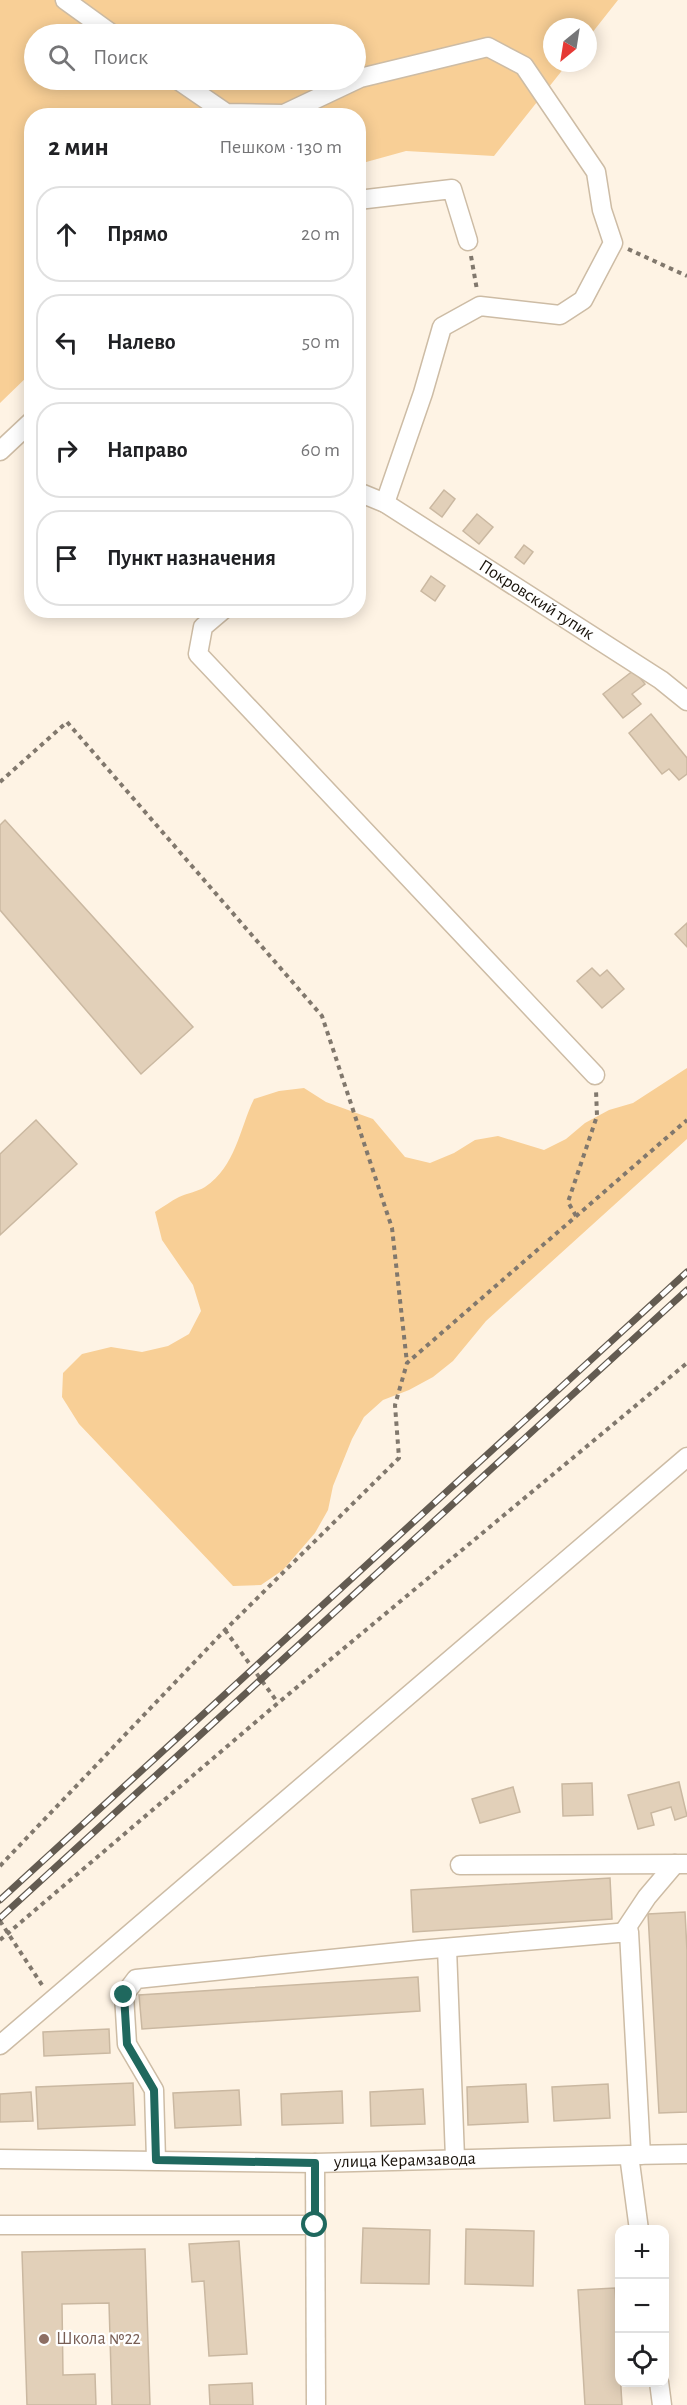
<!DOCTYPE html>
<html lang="ru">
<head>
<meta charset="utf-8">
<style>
	:root { --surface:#fff; --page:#f6f6f6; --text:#202124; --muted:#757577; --line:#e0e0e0 }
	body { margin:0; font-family:"Alegreya Sans",sans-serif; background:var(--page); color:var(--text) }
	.controls { position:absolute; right:18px; bottom:18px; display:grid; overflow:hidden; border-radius:12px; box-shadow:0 3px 15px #0003 }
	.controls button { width:54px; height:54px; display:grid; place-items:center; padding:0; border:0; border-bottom:2px solid var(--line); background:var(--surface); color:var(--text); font:30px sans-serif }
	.compass { position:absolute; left:543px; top:18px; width:54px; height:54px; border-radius:50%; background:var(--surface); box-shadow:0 3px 15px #0003; rotate:210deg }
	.stop { position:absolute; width:18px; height:18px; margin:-14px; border:4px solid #1f685e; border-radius:50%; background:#fff }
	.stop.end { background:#1f685e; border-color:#fff; box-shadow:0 2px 6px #0008 }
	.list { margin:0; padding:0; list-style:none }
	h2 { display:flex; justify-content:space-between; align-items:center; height:78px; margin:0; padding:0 24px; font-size:26px }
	h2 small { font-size:20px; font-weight:400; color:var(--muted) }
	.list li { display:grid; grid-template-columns:39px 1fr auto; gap:18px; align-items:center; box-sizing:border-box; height:96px; margin:0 12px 12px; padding:0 12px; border:2px solid var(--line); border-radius:24px }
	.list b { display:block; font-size:22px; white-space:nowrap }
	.list em { font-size:20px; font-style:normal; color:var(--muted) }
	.icon { flex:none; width:33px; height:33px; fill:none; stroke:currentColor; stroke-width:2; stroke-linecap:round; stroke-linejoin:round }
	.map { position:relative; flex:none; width:687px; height:2405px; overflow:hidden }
	.search { position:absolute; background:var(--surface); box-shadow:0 3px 15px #0003; left:24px; top:24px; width:342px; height:66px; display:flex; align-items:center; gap:15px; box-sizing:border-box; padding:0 21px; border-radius:33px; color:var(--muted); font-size:22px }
	.panel { position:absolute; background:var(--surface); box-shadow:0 3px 15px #0003; left:24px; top:108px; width:342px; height:510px; border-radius:24px }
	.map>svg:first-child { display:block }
	.green { fill:#f8cf96; fill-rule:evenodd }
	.building { fill:#e2d0b9; stroke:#cab8a1; stroke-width:1.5 }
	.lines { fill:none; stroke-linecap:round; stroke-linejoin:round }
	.minor-casing { stroke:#cdbca5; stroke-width:21 }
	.path { stroke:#81786d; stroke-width:4; stroke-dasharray:4.5 4.5; stroke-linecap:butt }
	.minor { stroke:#fff; stroke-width:18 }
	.rail-casing { stroke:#635b51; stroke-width:7 }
	.rail { stroke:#fff; stroke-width:4.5; stroke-dasharray:14; stroke-linecap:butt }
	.route { stroke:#1f685e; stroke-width:8 }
	.education-dot { fill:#8d6e63; stroke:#fff; stroke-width:2 }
	.labels { text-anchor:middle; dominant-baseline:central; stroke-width:4.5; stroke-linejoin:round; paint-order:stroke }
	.street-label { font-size:18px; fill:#19130b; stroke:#fff }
	.education-label { font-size:18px; fill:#785e54; stroke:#fff; text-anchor:start }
</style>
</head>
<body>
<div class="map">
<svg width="687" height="2405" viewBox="0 0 687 2405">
	<rect width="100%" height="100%" fill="#fef3e4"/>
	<g class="green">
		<path d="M0 0H618L588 38V27H552V63H568L494 156 406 151 359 164 358 116H32L31 373 0 403ZM34 34H356V80H34Z"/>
		<path d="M687 1068V1139L486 1321 453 1361 433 1377 409 1390 383 1400 364 1417 352 1439 333 1486 328 1510 315 1533 283 1570 261 1585 233 1586 79 1424 62 1397 63 1373 82 1354 111 1347 142 1352 168 1346 189 1334 201 1311 193 1285 162 1240 155 1212C163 1207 171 1201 179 1197 187 1193 197 1192 205 1187 236 1166 239 1130 254 1099L279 1091 304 1088 326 1102 373 1119 405 1157 430 1163 454 1153 475 1140 498 1136 544 1150 566 1139 585 1123 609 1110 633 1103Z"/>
	</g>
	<g class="building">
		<path d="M444 490 455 499 442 517 430 508Z"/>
		<path d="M477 514 493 527 479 544 463 531Z"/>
		<path d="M524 545 533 552 524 564 515 557Z"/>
		<path d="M431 576 445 586 435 601 421 591Z"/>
		<path d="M634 670 645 684 632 694 641 704 623 718 603 694Z"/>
		<path d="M651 714 687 758V774L679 780 669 769 662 774 629 733Z"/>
		<path d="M5 820 193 1027 141 1074 0 910V825Z"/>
		<path d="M687 923V947L675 934Z"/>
		<path d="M592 968 600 976 607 970 624 989 602 1008 577 981Z"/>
		<path d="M36 1120 77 1164 0 1235V1154Z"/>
		<path d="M679 1782 687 1816 675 1820 671 1807 651 1813 654 1825 638 1829 628 1795Z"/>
		<path d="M592 1783 593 1815 563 1816 562 1784Z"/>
		<path d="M513 1787 520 1812 480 1823 472 1799Z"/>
		<path d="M610 1878 612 1919 413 1932 411 1890Z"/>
		<path d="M685 1912 687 1951V2112L659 2113 648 1914Z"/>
		<path d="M418 1977 420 2011 142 2029 139 1995Z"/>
		<path d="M109 2029 110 2053 44 2056 43 2032Z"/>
		<path d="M133 2083 135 2125 38 2129 36 2087Z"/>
		<path d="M526 2084 528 2122 468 2125 467 2087Z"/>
		<path d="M608 2084 610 2118 554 2121 552 2087Z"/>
		<path d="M423 2089 425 2124 371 2126 370 2092Z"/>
		<path d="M239 2090 241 2125 175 2128 173 2093Z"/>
		<path d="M342 2091 343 2123 282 2125 281 2094Z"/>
		<path d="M31 2092 33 2121 0 2122V2094Z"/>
		<path d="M363 2228 430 2230 429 2284 361 2283Z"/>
		<path d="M466 2229 534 2231 533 2286 465 2284Z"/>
		<path d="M239 2241 247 2354 209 2356 204 2281 192 2282 189 2244Z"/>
		<path d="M145 2249 150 2405H112L109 2303 62 2304 63 2375 95 2374 96 2405H27L22 2252Z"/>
		<path d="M615 2288 622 2405H585L578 2290Z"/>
		<path d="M252 2383 253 2405H210L209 2385Z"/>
	</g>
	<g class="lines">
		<defs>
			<g id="minor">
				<path d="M65 0 112 34"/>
				<path d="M178 80 226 113 284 114 360 78 488 47 524 66 596 172 602 210 613 243 583 300 560 315 480 306 442 327 423 393 385 503"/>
				<path d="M358 200 452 189 468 241"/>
				<path d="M0 451 32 421"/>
				<path id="s1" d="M358 498 363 494 385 503 661 680 687 701"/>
				<path d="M223 610 203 627 198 654 595 1075"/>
				<path d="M460 1865 687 1864"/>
				<path d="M623 1933 647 1897 675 1864"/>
				<path d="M447 1948 455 2158"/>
				<path d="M0 2045 687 1457"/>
				<path d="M631 2155 687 2154"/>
				<path id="s2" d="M0 2159 315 2163 629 2155 639 2230"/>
				<path d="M156 2160 154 2090 127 2044 124 1995 136 1979 419 1950 629 1932 641 2155"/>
				<path d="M315 2163 316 2405"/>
				<path d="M0 2225H315"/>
				<path d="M659 2382 662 2405"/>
			</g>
		</defs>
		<use href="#minor" class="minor-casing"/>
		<g class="path">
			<path d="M628 249 687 276"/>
			<path d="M471 256 477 290"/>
			<path d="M0 782 67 722 322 1016 392 1228 407 1363"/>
			<path d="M576 1216 568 1202 597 1116 596 1090"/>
			<path d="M225 1630 278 1703"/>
			<path d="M0 1866 225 1630 399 1458 395 1405 407 1363 687 1120"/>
			<path d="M0 1921 42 1985"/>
			<path d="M0 1940 278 1703 687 1363"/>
		</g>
		<use href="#minor" class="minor"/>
		<defs>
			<g id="rail">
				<path d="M0 1900 687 1272"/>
				<path d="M0 1918 687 1290"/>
			</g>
		</defs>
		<use href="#rail" class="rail-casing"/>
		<use href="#rail" class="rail"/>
	</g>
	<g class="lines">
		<path class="route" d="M124 1995 127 2044 154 2090 156 2160 315 2163V2225"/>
	</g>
	<circle class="education-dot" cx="44" cy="2339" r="6"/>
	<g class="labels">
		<g class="street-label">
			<text stroke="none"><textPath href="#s1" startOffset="210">Покровский тупик</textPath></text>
			<text stroke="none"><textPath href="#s2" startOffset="405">улица Керамзавода</textPath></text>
		</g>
		<g class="education-label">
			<text x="56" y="2339">Школа №22</text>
		</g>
	</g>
</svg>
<div class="controls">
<button>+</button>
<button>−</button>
<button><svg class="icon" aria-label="locate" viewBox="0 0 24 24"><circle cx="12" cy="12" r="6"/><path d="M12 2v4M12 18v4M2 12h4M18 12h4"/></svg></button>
</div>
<svg class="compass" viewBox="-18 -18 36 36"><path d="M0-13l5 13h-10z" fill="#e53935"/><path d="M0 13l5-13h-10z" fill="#757577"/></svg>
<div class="stop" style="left:315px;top:2225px"></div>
<div class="stop end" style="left:124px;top:1995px"></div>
<div class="search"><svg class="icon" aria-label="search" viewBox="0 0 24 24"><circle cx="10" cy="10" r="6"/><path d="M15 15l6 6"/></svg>Поиск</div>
<section class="panel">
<h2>2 мин<small>Пешком · 130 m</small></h2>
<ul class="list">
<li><svg class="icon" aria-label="ahead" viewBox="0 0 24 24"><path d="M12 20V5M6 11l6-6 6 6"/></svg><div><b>Прямо</b></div><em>20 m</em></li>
<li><svg class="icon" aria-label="left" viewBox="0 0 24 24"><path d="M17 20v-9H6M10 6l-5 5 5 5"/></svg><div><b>Налево</b></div><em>50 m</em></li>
<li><svg class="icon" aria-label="right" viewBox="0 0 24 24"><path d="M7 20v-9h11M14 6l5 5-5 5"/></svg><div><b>Направо</b></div><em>60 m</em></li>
<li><svg class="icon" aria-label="arrive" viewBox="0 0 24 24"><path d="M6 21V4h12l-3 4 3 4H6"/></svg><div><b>Пункт назначения</b></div></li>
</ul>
</section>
</div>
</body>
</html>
